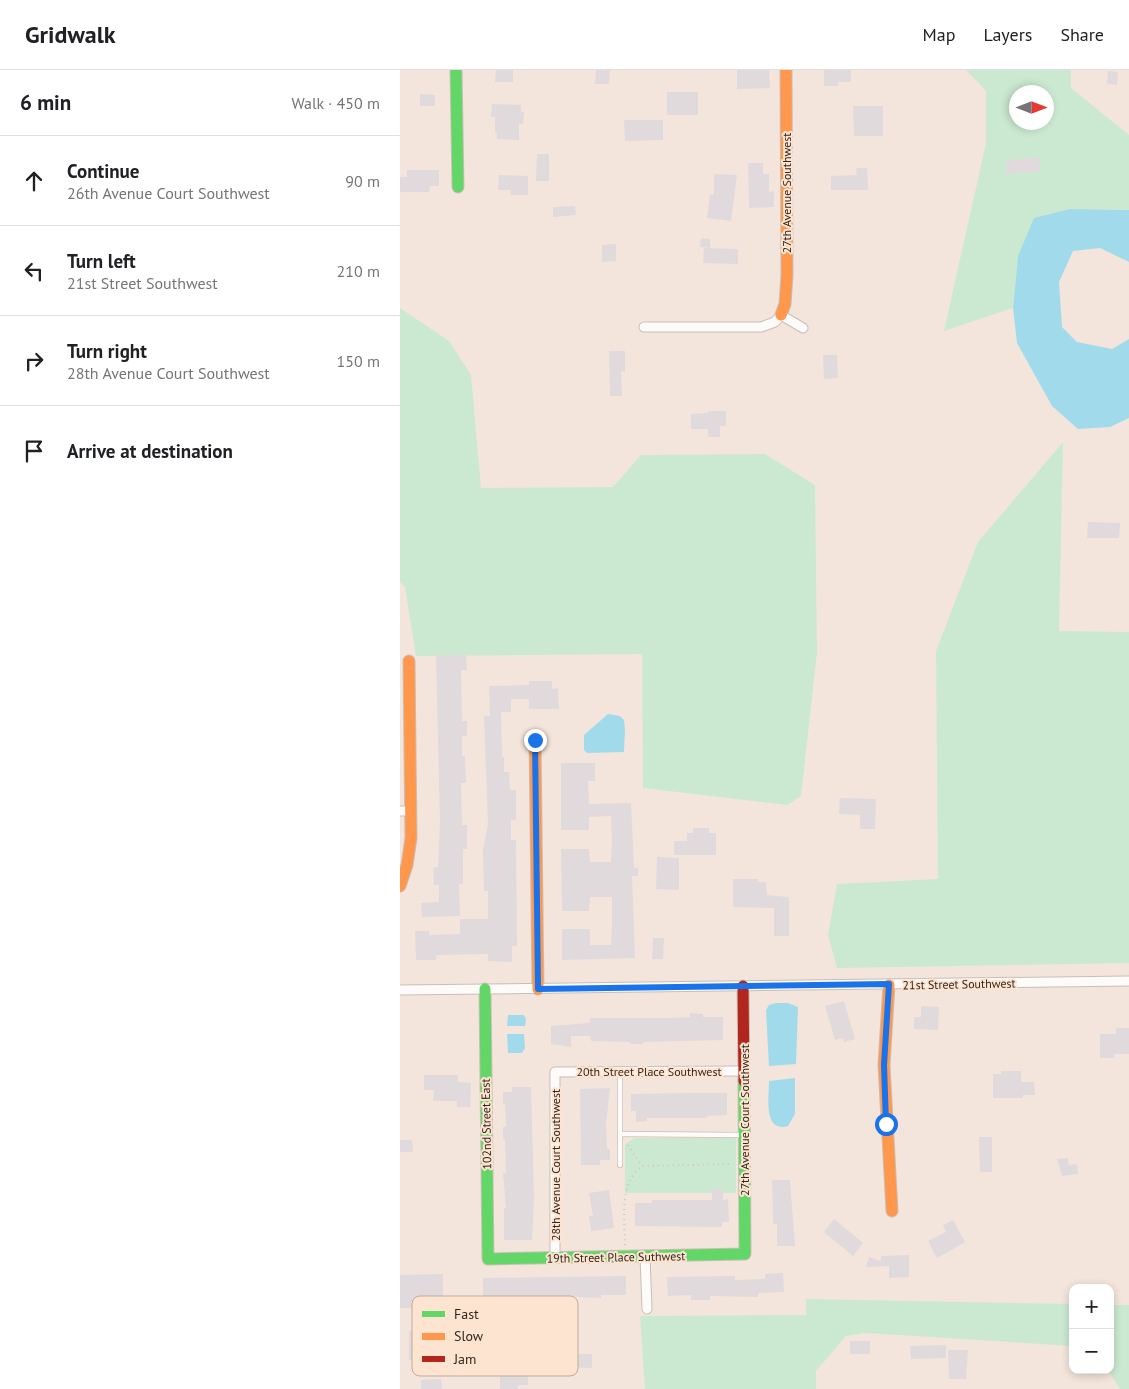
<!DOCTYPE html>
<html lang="en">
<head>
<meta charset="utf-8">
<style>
	:root { --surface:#fff; --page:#f2f2f2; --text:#202124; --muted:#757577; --line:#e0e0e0 }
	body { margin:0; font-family:"PT Sans",sans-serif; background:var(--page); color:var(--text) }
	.controls { position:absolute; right:15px; bottom:15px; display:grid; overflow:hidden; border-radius:10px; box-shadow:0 2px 8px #0003 }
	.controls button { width:45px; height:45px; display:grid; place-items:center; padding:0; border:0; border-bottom:1px solid var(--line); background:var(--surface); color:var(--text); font:25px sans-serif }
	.compass { position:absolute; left:609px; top:15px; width:45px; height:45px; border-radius:50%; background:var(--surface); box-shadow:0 2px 8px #0003; rotate:90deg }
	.stop { position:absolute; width:15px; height:15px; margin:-11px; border:4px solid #1a73e8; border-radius:50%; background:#fff }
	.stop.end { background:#1a73e8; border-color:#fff; box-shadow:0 1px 5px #0008 }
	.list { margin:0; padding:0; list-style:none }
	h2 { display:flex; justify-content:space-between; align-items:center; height:65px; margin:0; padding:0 20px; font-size:21px }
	h2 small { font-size:16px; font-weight:400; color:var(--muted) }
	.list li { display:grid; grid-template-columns:32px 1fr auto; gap:15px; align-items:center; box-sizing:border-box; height:90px; padding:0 20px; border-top:1px solid var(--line) }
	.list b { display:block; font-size:19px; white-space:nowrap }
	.list p { margin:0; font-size:16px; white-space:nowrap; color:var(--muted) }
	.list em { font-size:16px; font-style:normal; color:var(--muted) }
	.icon { flex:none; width:28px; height:28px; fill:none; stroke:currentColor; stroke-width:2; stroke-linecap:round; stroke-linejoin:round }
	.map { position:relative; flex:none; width:729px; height:1319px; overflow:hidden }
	header { display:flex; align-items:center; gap:30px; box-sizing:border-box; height:70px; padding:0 25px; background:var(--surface); border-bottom:1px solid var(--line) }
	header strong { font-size:24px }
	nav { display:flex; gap:28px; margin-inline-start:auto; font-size:18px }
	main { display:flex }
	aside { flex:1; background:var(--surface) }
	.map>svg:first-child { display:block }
	.green { fill:#cbe9d1; fill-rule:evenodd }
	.water { fill:#a1dbeb }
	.building { fill:#e0dadc }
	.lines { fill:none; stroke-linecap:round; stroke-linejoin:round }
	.lane-casing { stroke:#c9beb5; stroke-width:6 }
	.street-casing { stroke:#c9beb5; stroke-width:11 }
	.fast-casing { stroke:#c9beb5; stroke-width:13 }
	.slow-casing { stroke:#c9beb5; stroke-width:13 }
	.jam-casing { stroke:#c9beb5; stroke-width:13 }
	.path { stroke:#cdc7c3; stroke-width:2; stroke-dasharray:1 4; stroke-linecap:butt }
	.lane { stroke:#fdfbfa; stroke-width:4.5 }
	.street { stroke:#fdfbfa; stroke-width:9 }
	.fast { stroke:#63d668; stroke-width:11 }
	.slow { stroke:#ff974d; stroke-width:11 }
	.jam { stroke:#b3261e; stroke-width:11 }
	.route { stroke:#1a73e8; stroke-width:6 }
	.labels { text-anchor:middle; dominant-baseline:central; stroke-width:4; stroke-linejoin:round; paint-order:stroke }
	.street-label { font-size:12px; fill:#32271d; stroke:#fde4d1 }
	.key { fill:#fde4d1; stroke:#c0ab9b; stroke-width:1 }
	.key-label { font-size:14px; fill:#32271d }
</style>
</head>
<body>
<header>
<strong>Gridwalk</strong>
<nav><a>Map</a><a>Layers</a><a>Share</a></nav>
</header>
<main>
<aside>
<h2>6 min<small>Walk · 450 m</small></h2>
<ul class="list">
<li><svg class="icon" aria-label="ahead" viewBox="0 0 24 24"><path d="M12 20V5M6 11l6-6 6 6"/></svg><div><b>Continue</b><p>26th Avenue Court Southwest</p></div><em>90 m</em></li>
<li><svg class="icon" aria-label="left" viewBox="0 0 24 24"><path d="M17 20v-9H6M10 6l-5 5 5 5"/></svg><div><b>Turn left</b><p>21st Street Southwest</p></div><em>210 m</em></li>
<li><svg class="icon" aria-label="right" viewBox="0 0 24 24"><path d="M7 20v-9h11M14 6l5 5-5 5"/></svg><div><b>Turn right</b><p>28th Avenue Court Southwest</p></div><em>150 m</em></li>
<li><svg class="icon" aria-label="arrive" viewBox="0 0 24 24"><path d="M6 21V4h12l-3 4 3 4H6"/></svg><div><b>Arrive at destination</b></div></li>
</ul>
</aside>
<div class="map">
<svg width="729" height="1319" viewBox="0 0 729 1319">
	<rect width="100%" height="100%" fill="#f3e5db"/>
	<g class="green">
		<path d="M566 0H671V18L729 65V140L690 139 618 186 613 238 544 261 586 73V21ZM616 22H646V52H616Z"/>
		<path d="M0 238 49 271 71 305 81 418 213 417 241 385 365 384 415 415 417 582 401 726 387 735 243 718 242 584 16 586 5 517 0 512Z"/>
		<path d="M663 372 659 561 729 562V893L437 898 428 865 437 814 538 809 536 581 578 472Z"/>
		<path d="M235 1068H336V1123H225V1074Z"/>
		<path d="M406 1229 673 1234V1276L466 1263 446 1266 416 1301V1319H245L240 1246 406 1245Z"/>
		<path d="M710 1235H729V1319H720L708 1300H710Z"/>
	</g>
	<g class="water">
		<path d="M670 139 729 140V192L700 178 673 181 659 212 662 257 677 272 712 279 729 269V348L710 357 678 359 652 336 617 273 613 238 618 186 634 148Z"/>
		<path d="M208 644 220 646 224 650 225 660 224 682 187 683 184 680V665Z"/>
		<path d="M376 933H388L398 937 396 994 369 996 366 940 369 935Z"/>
		<path d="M108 945H124L126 949 125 956H107Z"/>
		<path d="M107 964H124L125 978 122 983H108Z"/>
		<path d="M395 1008V1044L388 1056C363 1063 369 1027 369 1011Z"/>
	</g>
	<g class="building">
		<path d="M96 0H113V12H95Z"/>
		<path d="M196 0H210L209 14H195Z"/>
		<path d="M337 0H369L370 18 337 19Z"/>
		<path d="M424 0H451V12H438V16H424Z"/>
		<path d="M708 1 718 2 717 15 707 14Z"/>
		<rect x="267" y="22" width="31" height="23"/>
		<path d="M20 24 35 25V36H20Z"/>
		<path d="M92 34 121 35V42H124L123 54H119V70L97 69V63H95V47H91Z"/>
		<path d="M453 36H483V66H454Z"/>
		<path d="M224 50H263V70L225 71Z"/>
		<path d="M137 84H149V111H136Z"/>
		<path d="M639 87 641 101 607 104 606 91Z"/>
		<path d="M348 93H363V104H369V122L374 121V137L349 138Z"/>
		<path d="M456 98H467L468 120H431V106L457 105Z"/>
		<path d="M7 100H39V116H30L29 122H0V107H7Z"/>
		<path d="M314 104 337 105 331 151 307 148 310 124 314 125Z"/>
		<path d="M99 105 128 106V125H110L111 120H98Z"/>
		<path d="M175 136 176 145 153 147V137Z"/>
		<path d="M301 168 310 169V178L300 177Z"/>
		<path d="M216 174V191L202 192V175Z"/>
		<path d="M304 178 338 179V194L303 193Z"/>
		<path d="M209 281H225V302L221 301 222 326H210Z"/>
		<path d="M423 285H437L438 308 424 309Z"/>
		<path d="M308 341H326V356H320V367H308V359H291V344L308 343Z"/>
		<path d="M688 452 720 453 719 468H687Z"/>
		<path d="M36 585H66L67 600H61L62 651H67V666H62V686H65L66 713H61L62 755H67V779H63V814H59L60 846 22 847 21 833 39 832V815H34L33 798 38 797 40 752Z"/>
		<path d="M129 611H152V619L158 618 159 639H129V629H111V642H101L102 687H104V702H109L110 720H116V750H111V770H116L117 876H112V892L88 891V884L36 885V890H16L15 861H29V865L60 864V849H88V821H84L83 780 88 754 84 646H90L89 616 129 615Z"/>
		<path d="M161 693H195V711H188L189 734 231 733 234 798H238V806H232L235 888 162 890V859H190V875H211L212 853V827H190L189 841H162L161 779H189L190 792H211L212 771 211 746 189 747V760H161Z"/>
		<path d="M440 728 476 729 475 759H460V745L439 744Z"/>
		<path d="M293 758H309V763H316V785H274V771H287V763H293Z"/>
		<path d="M257 787 279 788V820L256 819Z"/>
		<path d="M333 809H358V812H366L367 825 389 827V866H374V838L333 837Z"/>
		<path d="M253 868H264L263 889H252Z"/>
		<path d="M444 931 455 969 444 972 443 968 435 970 425 936Z"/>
		<path d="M521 936 539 937 538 960 514 959V947H521Z"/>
		<path d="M290 943 303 944V947H323V970L243 972V974H230V972L191 971 190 966H171V977L151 974V956L190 953V948H270L290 947Z"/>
		<path d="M716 958H729V984H714V988H700V964H716Z"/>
		<path d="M601 1001H621V1012H634L635 1025H623V1028H593V1004H601Z"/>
		<path d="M24 1005H58V1012L71 1013 70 1037H57V1031H33L34 1020H24Z"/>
		<path d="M112 1017H131L134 1126 132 1170H104V1138H106L103 1103H106L105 1069H103V1057H106L105 1034H103V1022H112Z"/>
		<path d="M210 1018 206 1055 207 1079H210V1090H200V1095H181L180 1019Z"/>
		<path d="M287 1023H327V1045L307 1046V1048H247V1051L236 1052V1041H231V1024Z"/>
		<path d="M579 1067H592V1102H580Z"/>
		<path d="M0 1070H12L13 1082H0Z"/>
		<path d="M668 1088 669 1095 677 1094 678 1104 662 1106 657 1089Z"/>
		<path d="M372 1110H390L395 1176H377V1154H373Z"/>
		<path d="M312 1119H323V1130L328 1129 329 1152H322V1157L235 1156V1133H252V1130H312Z"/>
		<path d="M209 1120 214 1158 191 1161 189 1146H193L189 1123Z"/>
		<path d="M434 1149 463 1173 453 1186 424 1162Z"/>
		<path d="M553 1150 565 1172 537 1188 528 1171 546 1162 543 1155Z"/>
		<path d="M509 1185V1207L489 1208V1196L466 1197 469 1187 481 1191V1186Z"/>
		<path d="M383 1203 384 1222 358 1223V1227L310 1226V1230H291V1225L268 1226 267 1207 335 1206V1210L365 1209V1204Z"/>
		<path d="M43 1204V1238H0V1205Z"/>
		<path d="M226 1206V1225H201V1228L151 1226V1231H109V1228H83V1208Z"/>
		<path d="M19 1256H35V1261L72 1260V1280H67V1284H35V1288L9 1290V1261H19Z"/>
		<rect x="450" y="1271" width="20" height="13"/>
		<path d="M546 1275V1288L511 1289 510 1276Z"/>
		<path d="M548 1280H568L566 1309H549Z"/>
		<path d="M166 1284H192V1298L166 1297Z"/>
		<path d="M100 1301H128V1315H118V1319H100Z"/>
		<path d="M41 1309 42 1319H21V1310Z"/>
	</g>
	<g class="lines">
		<defs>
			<g id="lane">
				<path d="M220 1001V1095"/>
				<path d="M220 1064 342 1065"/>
			</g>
			<g id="street">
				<path d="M244 257H361L375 252 381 245 403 258"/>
				<path d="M0 741H11"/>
				<path d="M0 920 729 911"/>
				<path d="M245 1186 247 1239"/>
				<path d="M155 1188V1002L343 1001"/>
			</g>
			<g id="fast">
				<path d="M56 0 58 117"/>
				<path d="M85 919 88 1189 345 1184 344 1011"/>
			</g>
			<g id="slow">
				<path d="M381 245 385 234 387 205 386 0"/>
				<path d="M135 669 138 919"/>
				<path d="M0 816 7 795 11 768 9 591"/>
				<path d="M489 915 484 995 492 1141"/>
			</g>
			<path id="jam" d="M343 916 344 1011"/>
		</defs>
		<use href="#lane" class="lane-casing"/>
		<use href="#street" class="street-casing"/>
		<use href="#fast" class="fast-casing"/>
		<use href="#slow" class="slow-casing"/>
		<use href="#jam" class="jam-casing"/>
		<g class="path">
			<path d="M228 1075 242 1096"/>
			<path d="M225 1175C225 1149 218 1114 242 1096L333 1094"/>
		</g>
		<use href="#lane" class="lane"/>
		<use href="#street" class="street"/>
		<use href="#fast" class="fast"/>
		<use href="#slow" class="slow"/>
		<use href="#jam" class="jam"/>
	</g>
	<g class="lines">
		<path class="route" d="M135 670 138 919 489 914 484 995 486 1054"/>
	</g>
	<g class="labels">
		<g class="street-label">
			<text transform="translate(386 123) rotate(-90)">27th Avenue Southwest</text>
			<text transform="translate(559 914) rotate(-1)">21st Street Southwest</text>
			<text x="249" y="1001">20th Street Place Southwest</text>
			<text transform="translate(344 1050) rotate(-90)">27th Avenue Court Southwest</text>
			<text transform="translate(86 1054) rotate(-91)">102nd Street East</text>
			<text transform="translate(155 1095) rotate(-90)">28th Avenue Court Southwest</text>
			<text transform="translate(216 1187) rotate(-1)">19th Street Place Suthwest</text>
		</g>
	</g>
	<rect x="12" y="1226" width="166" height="80" rx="8" class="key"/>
	<rect x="22" y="1241" width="23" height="6" fill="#63d668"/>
	<rect x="22" y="1263" width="23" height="7" fill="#ff974d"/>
	<rect x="22" y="1286" width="23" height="6" fill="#b3261e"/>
	<g class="key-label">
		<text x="54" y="1249">Fast</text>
		<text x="54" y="1271">Slow</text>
		<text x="54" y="1294">Jam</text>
	</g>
</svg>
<div class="controls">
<button>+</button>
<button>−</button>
</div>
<svg class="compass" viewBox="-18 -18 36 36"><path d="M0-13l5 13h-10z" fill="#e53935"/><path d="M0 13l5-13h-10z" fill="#757577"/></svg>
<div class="stop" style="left:486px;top:1054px"></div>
<div class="stop end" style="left:135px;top:670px"></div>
</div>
</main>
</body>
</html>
